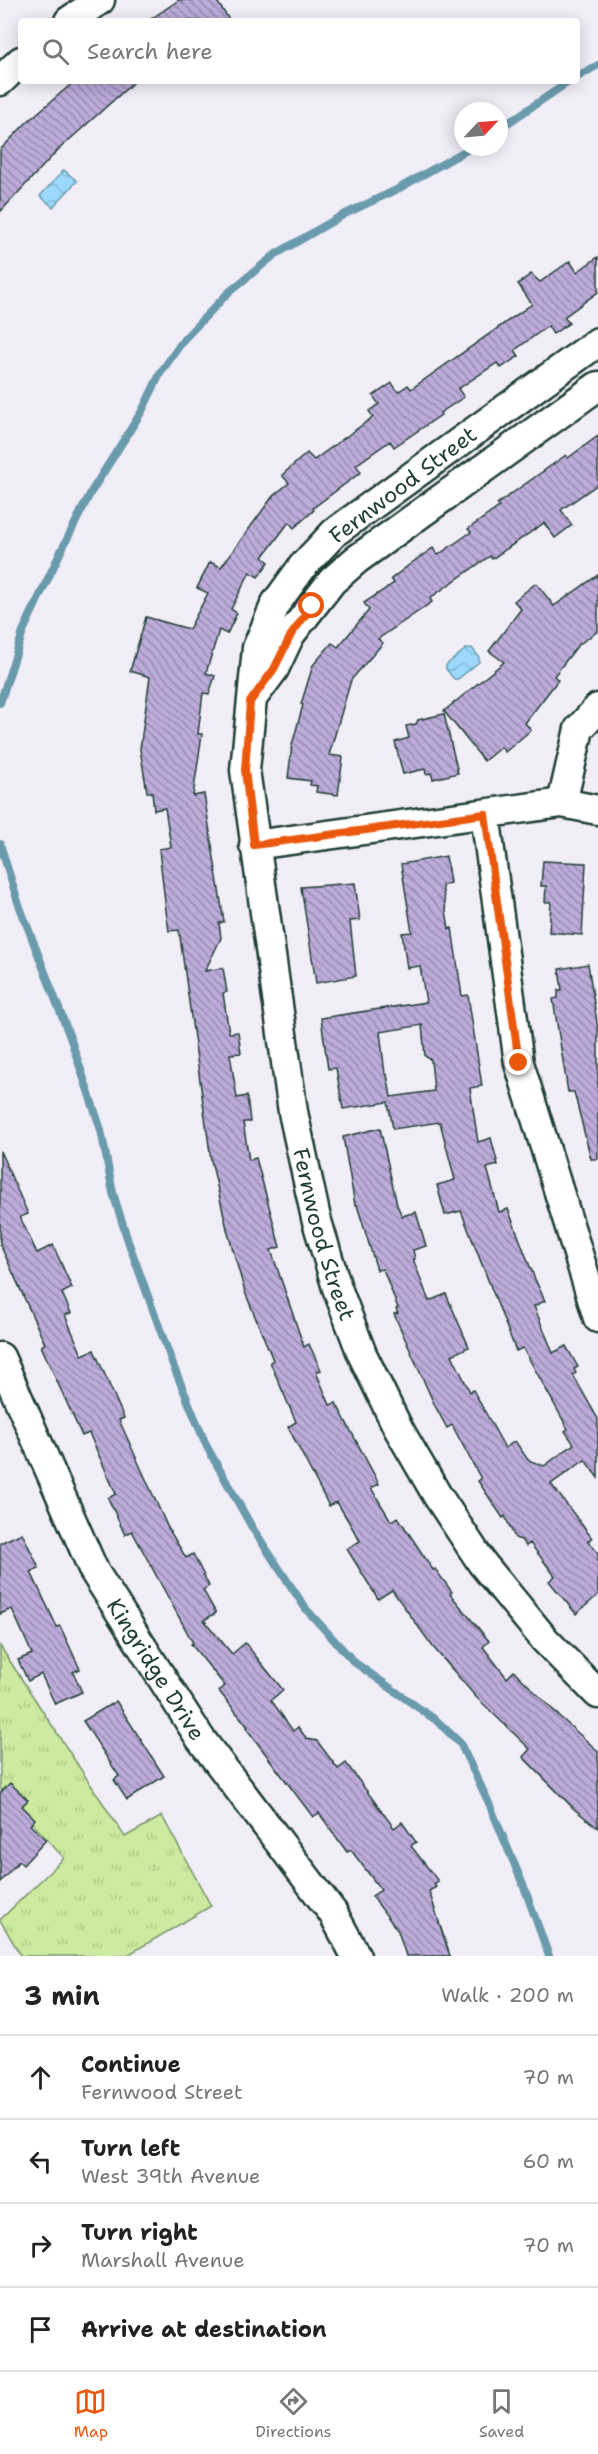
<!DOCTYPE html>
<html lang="en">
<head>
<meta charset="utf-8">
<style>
	:root { --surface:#fff; --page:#f2f2f2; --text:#222; --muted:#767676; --line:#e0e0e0; --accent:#ea580c }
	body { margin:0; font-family:"Shantell Sans",sans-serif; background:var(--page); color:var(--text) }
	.compass { position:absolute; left:454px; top:102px; width:54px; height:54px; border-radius:50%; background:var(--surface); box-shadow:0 3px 15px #0003; rotate:64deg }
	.stop { position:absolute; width:18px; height:18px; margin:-14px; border:4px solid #ea580c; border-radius:50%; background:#fff }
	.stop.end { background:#ea580c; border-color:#fff; box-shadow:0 2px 6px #0008 }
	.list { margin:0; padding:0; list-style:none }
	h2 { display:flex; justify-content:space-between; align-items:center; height:78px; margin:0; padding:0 24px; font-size:26px }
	h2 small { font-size:20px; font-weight:400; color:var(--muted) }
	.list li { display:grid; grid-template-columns:39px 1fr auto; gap:18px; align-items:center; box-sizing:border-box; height:84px; padding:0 24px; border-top:2px solid var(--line) }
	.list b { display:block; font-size:22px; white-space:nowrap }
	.list p { margin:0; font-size:20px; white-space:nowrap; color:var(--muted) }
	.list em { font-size:20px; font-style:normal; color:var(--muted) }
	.icon { flex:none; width:33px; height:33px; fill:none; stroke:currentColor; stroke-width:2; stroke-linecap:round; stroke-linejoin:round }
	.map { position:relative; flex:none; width:598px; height:1956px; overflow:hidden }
	.search { position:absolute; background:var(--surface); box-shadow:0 3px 15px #0003; left:18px; right:18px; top:18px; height:66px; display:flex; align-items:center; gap:15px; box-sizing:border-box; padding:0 21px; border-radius:6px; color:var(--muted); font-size:22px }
	.sheet { height:414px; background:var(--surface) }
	nav { display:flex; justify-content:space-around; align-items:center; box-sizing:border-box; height:84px; border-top:2px solid var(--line); background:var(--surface); font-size:16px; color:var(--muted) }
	nav a { display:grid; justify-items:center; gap:3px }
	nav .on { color:var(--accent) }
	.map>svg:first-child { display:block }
	.grass { fill:url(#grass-tufts); stroke:#76946a; stroke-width:1.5 }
	.water { fill:url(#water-waves); stroke:#6a9bad; stroke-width:1.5 }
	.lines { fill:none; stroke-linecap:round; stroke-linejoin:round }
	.stream { stroke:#6a9bad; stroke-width:8 }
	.building { fill:url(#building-back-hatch); stroke:#1f3d34; stroke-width:1.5; fill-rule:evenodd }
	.minor-casing { stroke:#1f3d34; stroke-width:33 }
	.minor { stroke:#fff; stroke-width:28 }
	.route { stroke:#ea580c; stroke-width:8 }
	.labels { text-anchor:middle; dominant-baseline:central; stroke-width:4.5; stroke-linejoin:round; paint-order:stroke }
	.street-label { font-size:22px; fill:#1f3d34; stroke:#fff }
</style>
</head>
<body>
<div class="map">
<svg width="598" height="1956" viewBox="0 0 598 1956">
	<defs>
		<pattern id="grass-tufts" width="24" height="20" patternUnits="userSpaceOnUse" patternTransform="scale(1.5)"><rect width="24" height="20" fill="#cdeaa0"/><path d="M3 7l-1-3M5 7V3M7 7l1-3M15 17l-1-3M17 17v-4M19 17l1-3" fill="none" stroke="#b0ca8a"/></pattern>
		<pattern id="water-waves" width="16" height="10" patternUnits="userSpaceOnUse" patternTransform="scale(1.5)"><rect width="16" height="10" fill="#9cd9fd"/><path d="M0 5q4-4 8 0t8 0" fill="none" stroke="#86bbd9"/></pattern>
		<pattern id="building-back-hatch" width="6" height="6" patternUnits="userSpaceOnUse" patternTransform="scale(1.5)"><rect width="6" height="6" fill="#bdabda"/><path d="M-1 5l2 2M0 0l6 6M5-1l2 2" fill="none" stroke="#998cb2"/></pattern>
	</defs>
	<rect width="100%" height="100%" fill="#f2eef8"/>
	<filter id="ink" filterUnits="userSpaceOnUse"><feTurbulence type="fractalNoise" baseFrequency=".0167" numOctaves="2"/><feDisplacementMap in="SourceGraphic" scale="12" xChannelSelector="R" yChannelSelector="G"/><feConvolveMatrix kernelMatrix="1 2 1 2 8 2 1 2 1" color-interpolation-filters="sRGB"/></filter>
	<g filter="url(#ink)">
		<path class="grass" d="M0 1646 125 1837 162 1816 211 1906 126 1956H21L0 1920 64 1858 0 1788Z"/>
		<g class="water">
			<path d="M64 170 77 181 53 207 40 196Z"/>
			<path d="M472 648 479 657V662L458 679H454L446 669V665L466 649Z"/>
		</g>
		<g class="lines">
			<g class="stream">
				<path d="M577 77 598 65"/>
				<path d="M499 129 570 81"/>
				<path d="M0 703 24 629 62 549 91 492 142 411 161 372 184 339 229 292 276 254 343 215 396 190 472 147"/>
				<path d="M0 844 18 902 71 1040 101 1130 113 1193 128 1241 173 1365 207 1447 253 1529 306 1609 354 1662 437 1721 460 1743 488 1801 524 1887 549 1956"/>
			</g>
		</g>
		<g class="building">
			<path d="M179 0H216L230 21H148Z"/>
			<path d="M75 81H135L58 150 0 212V150L27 122Z"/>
			<path d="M598 257V292L564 317 569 323 553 334 548 326 515 350 519 356 501 368 497 363 458 389 464 397 440 413 441 415 394 447 390 441 356 465 361 472 313 508 314 510 294 528 289 522 263 557 269 562 258 577 250 572 231 609 237 613 227 634 219 630 206 673 215 676 209 694 203 693 198 734H202L193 796 204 794 224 922 219 923 221 938 205 971 223 968 227 992 223 993 229 1033 238 1032 241 1053 230 1054 237 1098 247 1096 250 1122H243L249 1160 256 1158 280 1247 271 1250 304 1347 309 1344 321 1370 316 1372 330 1405 336 1403 379 1484 371 1488 391 1521 398 1517 433 1570 435 1569 452 1592 450 1594 489 1641 483 1647 507 1678 514 1671 560 1717 598 1751V1828L574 1809 523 1757 530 1749 476 1697 433 1647 392 1590 378 1599 347 1549 360 1541 337 1502 329 1506 288 1427 296 1422 270 1362 273 1360 245 1292 228 1233 211 1160 179 930 169 931 166 911 159 849 171 847 165 808 154 810 152 792H147L140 749 150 677 130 671 146 617 189 629 208 593 197 588 210 562 221 567 273 496 289 483 282 475 307 453 314 460 373 417 369 411 379 404 373 396 392 383 398 392 408 385 411 389 532 304 518 284 531 274 540 282 570 261 577 272Z"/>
			<path d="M598 436V484L561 510 572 525 555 538 544 523 492 559 490 556 430 598 432 602 378 639 383 643 351 680 329 755 343 757 338 795 316 792 317 786 310 785 311 781 288 778 292 745 303 705 301 704 313 665 332 643 338 647 369 610 364 603 394 583 391 579 413 562 433 548 438 555 471 532 468 529 499 507 497 504 566 455 568 458Z"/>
			<path d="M598 575V631L578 645 554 676 558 680 525 723 531 730 505 752 501 747 484 761 444 711 504 662 489 651 521 609 514 601 536 583 554 606Z"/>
			<path d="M444 714 458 773 433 779 431 773 426 774 425 769 403 774 395 742 409 738 406 726 416 724 418 720Z"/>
			<path d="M446 856 450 883 442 885 449 929 452 928 462 996 468 995 482 1086 470 1088 478 1142 491 1138 498 1165 487 1168 499 1212 508 1209 534 1277 545 1301 534 1306 553 1353 566 1346 578 1367 574 1369 576 1373 573 1375 598 1419V1478L585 1460 551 1484 592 1538 588 1541 598 1553V1595L576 1614 549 1581 555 1576 530 1543 526 1546 521 1540 515 1538 505 1516 503 1518 478 1481 481 1479 452 1425 447 1428 435 1406 394 1314 398 1313 396 1309 398 1308 383 1269 377 1270 357 1205H355L343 1137 380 1128 397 1205 402 1216 416 1212 426 1246 413 1250 415 1259H413L429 1301 446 1294 469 1347 452 1355 470 1392 473 1390 505 1448 515 1441 528 1460 544 1466 574 1444 565 1431 568 1429 523 1348 516 1351 461 1211 445 1215 437 1185 455 1180 440 1122 393 1129 388 1102 343 1109 336 1068 328 1069 321 1018 426 1002 420 966 407 968 402 933 412 932 401 864ZM422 1025 425 1056 431 1060 434 1091 391 1097 387 1074H385L380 1032Z"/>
			<path d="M543 861 586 863 582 935 549 932 551 902H545L546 886H541Z"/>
			<path d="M355 883 360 920 350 921 356 976 316 983 301 887Z"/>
			<path d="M588 964 598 1029V1159H591L574 1092H568L553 999 558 998V990H562L559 969Z"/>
			<path d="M0 1151 28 1214 20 1217 37 1253 53 1245 72 1288 62 1293 71 1313 65 1315 82 1355 94 1350 124 1418 119 1420 168 1528 186 1558 193 1554 209 1586 203 1590 216 1613 204 1620 232 1654 245 1643 283 1690 271 1700 293 1731 298 1727 307 1739 317 1741 338 1769 346 1763 394 1828 402 1822 416 1842 411 1846 438 1881 434 1884 436 1887 429 1891 450 1956H406L398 1931 372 1896 381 1890 351 1850 347 1852 319 1813 313 1817 246 1728 248 1727 219 1691 225 1686 191 1644 193 1643 132 1531 125 1535 108 1498 116 1494 89 1433 82 1436 41 1346 45 1344 0 1244Z"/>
			<path d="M22 1533 39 1568 31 1572 57 1627 60 1626 80 1669 73 1672 82 1692 55 1704 41 1674 28 1681 18 1660 32 1654 12 1609 0 1614V1543Z"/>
			<path d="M116 1701 164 1776 127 1800 114 1780 119 1776 83 1721Z"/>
			<path d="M10 1783 28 1800 22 1806 35 1819 30 1825 46 1840 23 1865 19 1861 0 1882V1793Z"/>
		</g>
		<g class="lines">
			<defs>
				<g id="minor">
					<path d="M69 21 100 0"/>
					<path d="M0 81 21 61"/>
					<path id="s1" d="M598 342 335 532 303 566 276 603 257 648 245 770 293 1112 316 1218 337 1288 362 1354 398 1428 437 1495 482 1563 545 1640 598 1694"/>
					<path d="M253 697 274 669 290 635 332 581 356 560 598 386"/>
					<path d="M562 803 579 729 598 708"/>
					<path d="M485 814 519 1063 598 1318"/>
					<path d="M254 845 562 803 598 810"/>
					<path id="s2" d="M0 1357 94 1571 200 1738 333 1913 356 1956"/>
				</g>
			</defs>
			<use href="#minor" class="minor-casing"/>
			<use href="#minor" class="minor"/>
		</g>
	</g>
	<g class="lines" filter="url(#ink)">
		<path class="route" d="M312 606 291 635 274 669 250 702 245 770 254 845 485 814 519 1063"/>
	</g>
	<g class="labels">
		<g class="street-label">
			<text transform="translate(403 485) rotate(-37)">Fernwood Street</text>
			<text stroke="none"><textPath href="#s1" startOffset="1060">Fernwood Street</textPath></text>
			<text stroke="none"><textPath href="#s2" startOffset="350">Kingridge Drive</textPath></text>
		</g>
	</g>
</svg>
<svg class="compass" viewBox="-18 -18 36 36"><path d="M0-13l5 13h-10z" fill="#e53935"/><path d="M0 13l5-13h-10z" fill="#767676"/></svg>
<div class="stop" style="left:312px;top:606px"></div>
<div class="stop end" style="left:519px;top:1063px"></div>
<div class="search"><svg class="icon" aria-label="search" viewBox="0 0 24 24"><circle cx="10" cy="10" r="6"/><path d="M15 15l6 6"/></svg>Search here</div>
</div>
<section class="sheet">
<h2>3 min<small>Walk · 200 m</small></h2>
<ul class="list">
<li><svg class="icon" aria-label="ahead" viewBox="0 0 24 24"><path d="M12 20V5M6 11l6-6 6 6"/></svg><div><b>Continue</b><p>Fernwood Street</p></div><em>70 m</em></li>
<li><svg class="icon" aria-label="left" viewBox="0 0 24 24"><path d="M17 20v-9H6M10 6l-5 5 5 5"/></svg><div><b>Turn left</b><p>West 39th Avenue</p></div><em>60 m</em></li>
<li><svg class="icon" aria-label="right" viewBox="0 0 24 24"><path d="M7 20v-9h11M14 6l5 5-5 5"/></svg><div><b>Turn right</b><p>Marshall Avenue</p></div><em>70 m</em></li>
<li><svg class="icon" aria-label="arrive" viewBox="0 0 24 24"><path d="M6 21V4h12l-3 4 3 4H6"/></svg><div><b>Arrive at destination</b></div></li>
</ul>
</section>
<nav>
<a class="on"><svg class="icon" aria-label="map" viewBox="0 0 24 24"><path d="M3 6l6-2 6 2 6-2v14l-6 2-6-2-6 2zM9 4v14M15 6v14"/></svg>Map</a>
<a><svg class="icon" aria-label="directions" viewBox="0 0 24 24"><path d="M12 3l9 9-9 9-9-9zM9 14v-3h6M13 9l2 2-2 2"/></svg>Directions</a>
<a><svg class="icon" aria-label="saved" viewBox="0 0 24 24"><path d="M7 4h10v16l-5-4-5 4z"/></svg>Saved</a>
</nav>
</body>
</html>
